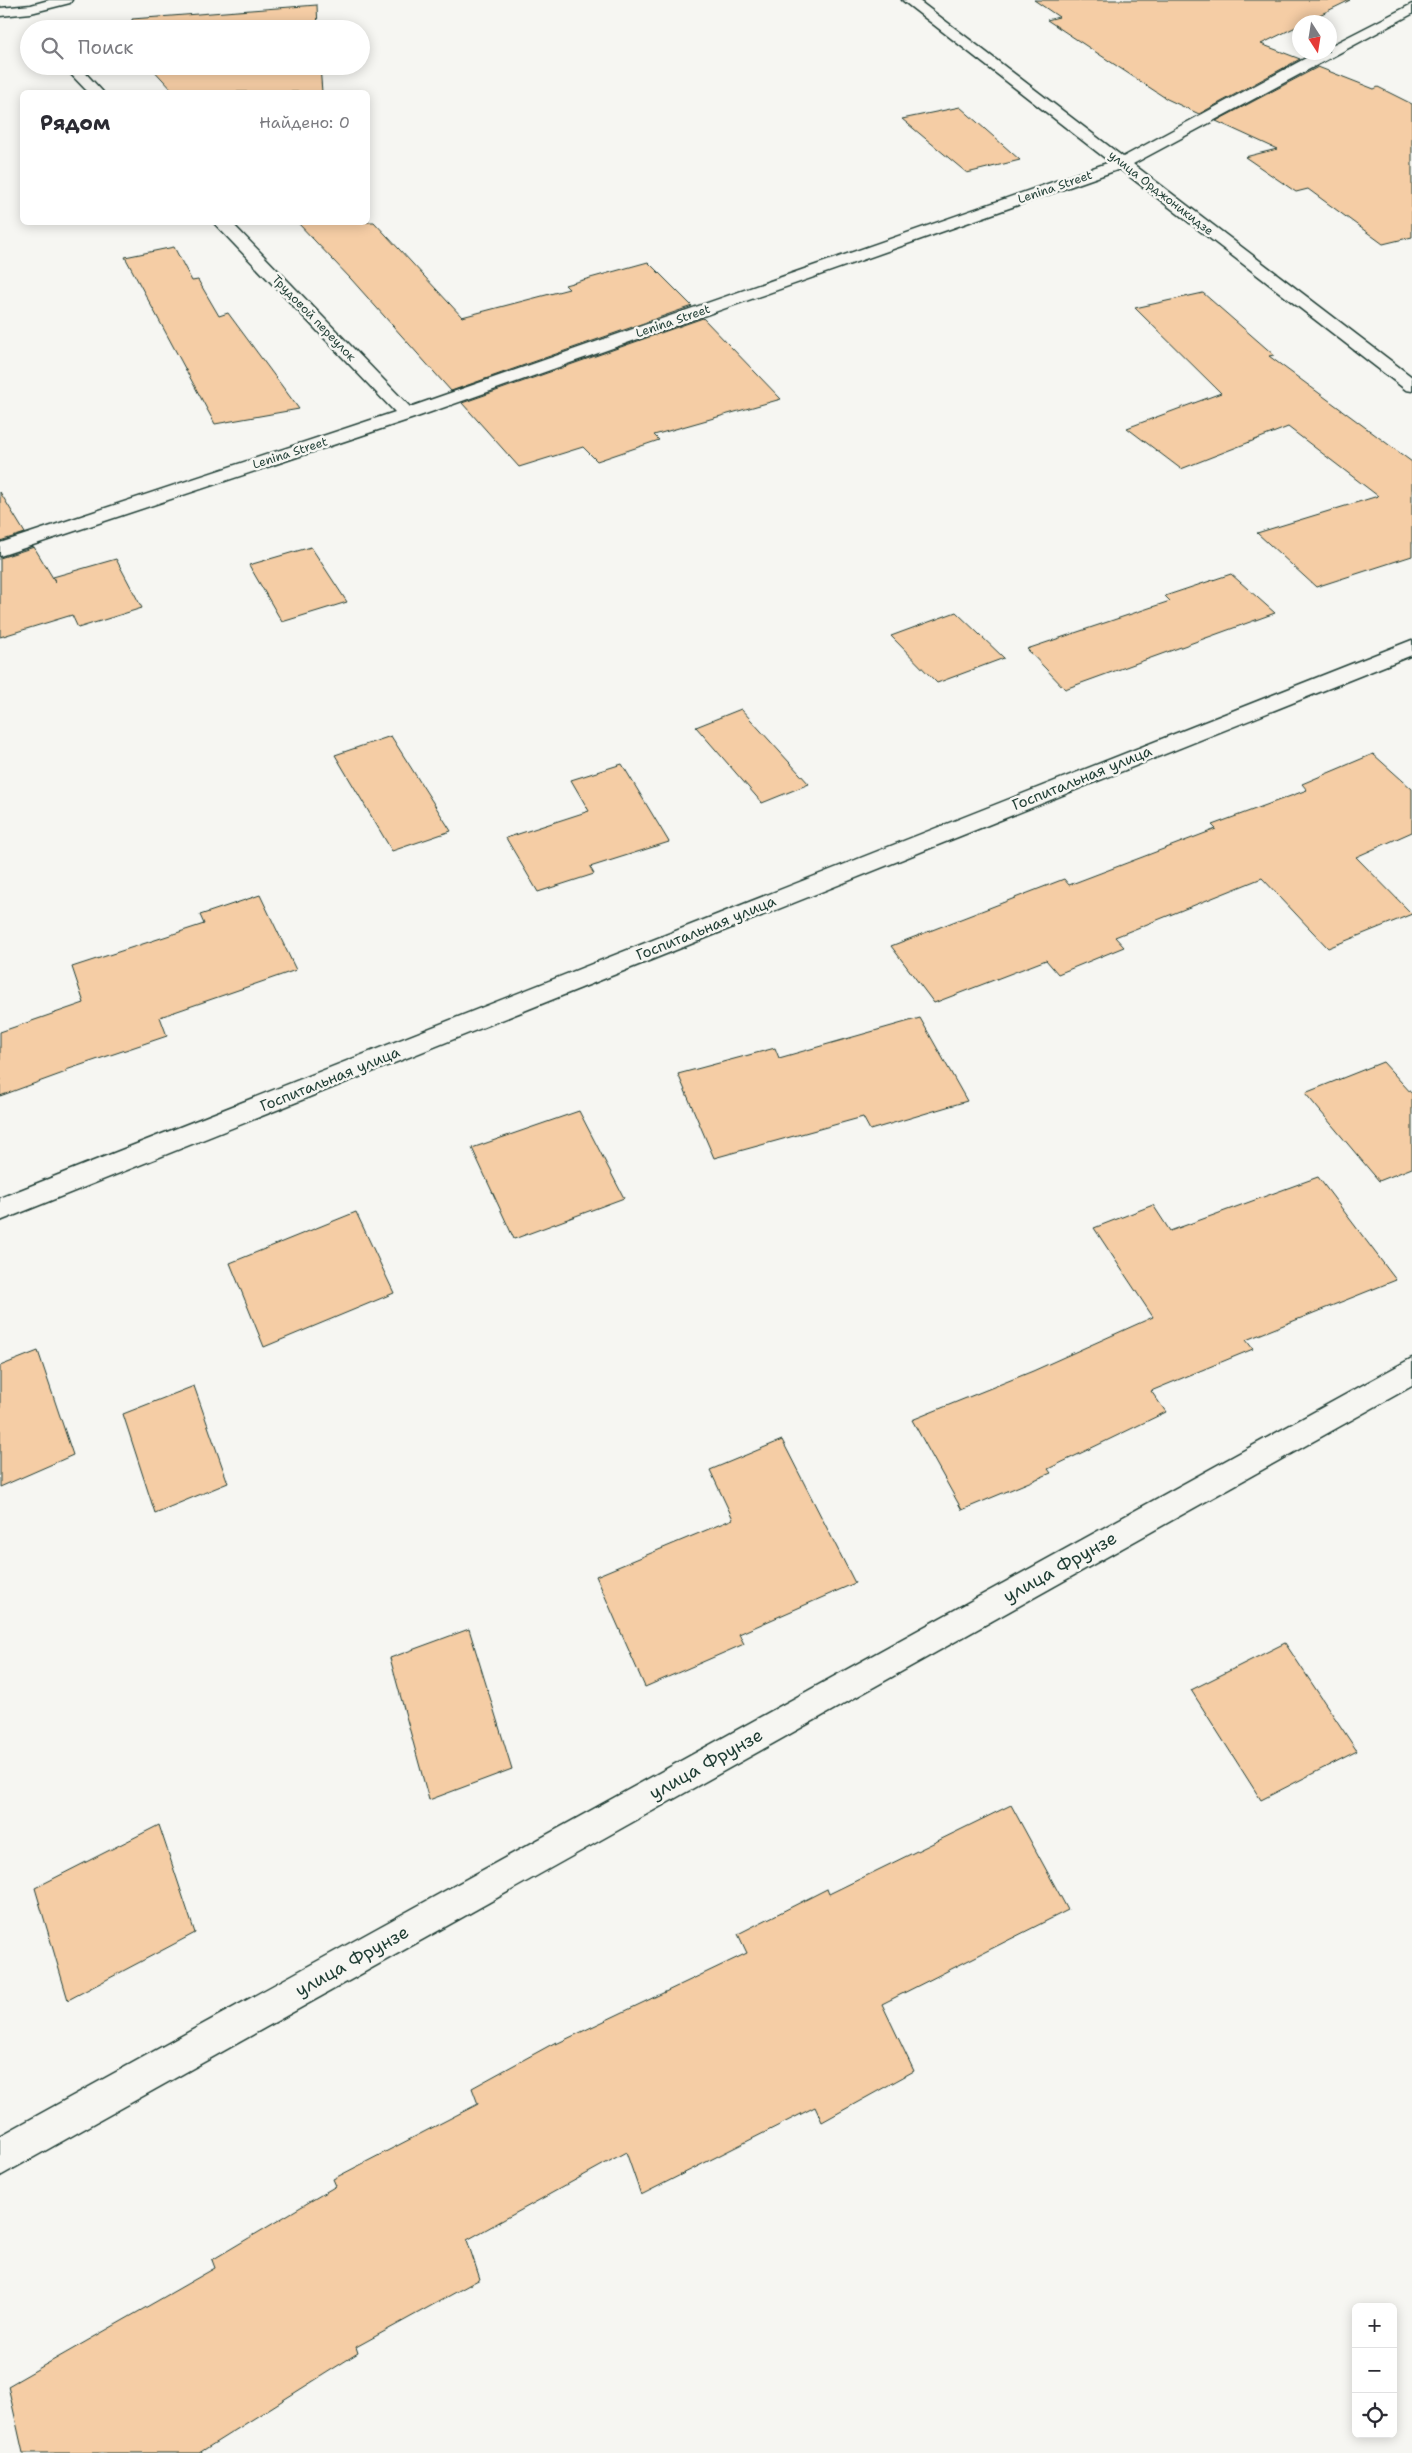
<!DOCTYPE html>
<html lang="ru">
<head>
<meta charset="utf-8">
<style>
	:root { --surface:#fff; --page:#f2f2f3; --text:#2b2b33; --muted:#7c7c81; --line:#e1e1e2 }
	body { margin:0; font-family:"Shantell Sans",sans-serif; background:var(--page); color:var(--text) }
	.controls { position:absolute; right:15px; bottom:15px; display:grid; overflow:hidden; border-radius:8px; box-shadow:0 2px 12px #0003 }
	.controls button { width:45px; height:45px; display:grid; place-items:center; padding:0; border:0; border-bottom:1px solid var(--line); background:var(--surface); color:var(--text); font:25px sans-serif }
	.compass { position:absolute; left:1292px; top:15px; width:45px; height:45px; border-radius:50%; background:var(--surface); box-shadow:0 2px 12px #0003; rotate:168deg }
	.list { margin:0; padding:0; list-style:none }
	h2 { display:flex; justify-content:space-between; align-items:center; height:65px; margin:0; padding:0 20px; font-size:21px }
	h2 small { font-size:16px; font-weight:400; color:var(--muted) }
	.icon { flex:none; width:28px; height:28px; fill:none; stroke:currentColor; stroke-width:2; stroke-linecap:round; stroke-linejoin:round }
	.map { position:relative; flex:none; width:1412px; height:2453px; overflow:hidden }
	.search { position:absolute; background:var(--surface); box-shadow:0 2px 12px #0003; left:20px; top:20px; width:350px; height:55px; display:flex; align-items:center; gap:12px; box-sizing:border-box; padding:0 18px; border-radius:28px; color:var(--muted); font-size:19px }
	.panel { position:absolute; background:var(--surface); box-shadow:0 2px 12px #0003; left:20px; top:90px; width:350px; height:135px; border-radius:8px }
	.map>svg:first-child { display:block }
	.building { fill:#f5cda5; stroke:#1f3d34 }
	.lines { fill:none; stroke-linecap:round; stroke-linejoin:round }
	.minor-casing { stroke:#1f3d34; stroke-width:3 }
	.minor { fill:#f6f6f2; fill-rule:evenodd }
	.labels { text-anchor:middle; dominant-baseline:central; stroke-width:5; stroke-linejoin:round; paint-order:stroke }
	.far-street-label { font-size:12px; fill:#1f3d34; stroke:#f6f6f2 }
	.street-label { font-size:15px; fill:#1f3d34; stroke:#f6f6f2 }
	.near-street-label { font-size:18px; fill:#1f3d34; stroke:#f6f6f2 }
</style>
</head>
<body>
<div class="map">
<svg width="1412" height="2453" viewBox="0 0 1412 2453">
	<rect width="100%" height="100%" fill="#f6f6f2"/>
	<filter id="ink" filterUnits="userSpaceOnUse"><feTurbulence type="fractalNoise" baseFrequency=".02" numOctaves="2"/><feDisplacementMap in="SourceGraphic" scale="10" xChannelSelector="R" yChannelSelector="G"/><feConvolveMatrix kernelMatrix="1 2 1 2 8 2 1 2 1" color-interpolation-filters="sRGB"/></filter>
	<g filter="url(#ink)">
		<g class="building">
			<path d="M1034 0H1350L1305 22H1300V25L1261 44 1300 59 1199 114 1167 99 1047 20 1059 17Z"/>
			<path d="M317 5 318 29H133L132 19Z"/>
			<path d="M150 66H320L322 92H174Z"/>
			<path d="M1318 67 1374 89 1378 87 1412 104V237L1383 244 1308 189 1296 192 1245 157 1277 149 1216 121Z"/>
			<path d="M960 107 1020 160 967 173 902 119Z"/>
			<path d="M297 222H374L462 317 569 289 565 285 648 262 692 306 451 391 351 279Z"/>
			<path d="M174 247 192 281 198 280 219 316 228 313 299 409 215 424 125 257Z"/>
			<path d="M1203 293 1274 355 1269 356 1412 462V556L1316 587 1257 533 1378 496 1288 427 1181 469 1127 428 1221 393 1135 308Z"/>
			<path d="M703 318 781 399 654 435 659 440 597 461 583 447 519 467 462 403Z"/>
			<path d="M0 492 25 533 0 541Z"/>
			<path d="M34 547 56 583 53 577 116 559 142 608 78 628 72 615 0 637V558Z"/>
			<path d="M311 547 347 602 282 622 249 565Z"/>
			<path d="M1231 574 1275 613 1065 689 1027 649 1170 601 1165 596Z"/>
			<path d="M956 612 1004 658 937 683 891 636Z"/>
			<path d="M741 709 809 784 762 803 696 727Z"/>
			<path d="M391 736 451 831 392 851 335 755Z"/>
			<path d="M1373 754 1412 789V832L1356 857 1412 914 1328 948 1262 878 1115 937 1124 947 1058 974 1046 960 934 1003 891 946 1064 879 1069 885 1216 829 1212 825 1307 790 1302 784Z"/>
			<path d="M622 764 669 842 590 867 594 874 538 892 506 838 589 811 571 780Z"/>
			<path d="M260 895 296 970 160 1017 167 1036 66 1070V1072L0 1096V1032L84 1003 72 967 204 924 200 915Z"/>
			<path d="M920 1018 967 1101 870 1130 863 1117 714 1158 678 1074 775 1048 779 1058Z"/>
			<path d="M1383 1062 1412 1094V1168L1379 1181 1305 1093Z"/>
			<path d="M579 1111 624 1198 514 1239 472 1148Z"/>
			<path d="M1318 1177 1396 1280 1246 1340 1253 1349 1151 1391 1166 1412 1048 1469 1051 1473 962 1510 912 1420 1033 1371 1153 1317 1094 1228 1153 1205 1170 1231Z"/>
			<path d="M356 1212 394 1293 264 1347 230 1263Z"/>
			<path d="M38 1351 73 1455 0 1487V1366Z"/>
			<path d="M194 1386 228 1483 155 1513 123 1414Z"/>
			<path d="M782 1440 855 1583 739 1634 744 1644 645 1687 596 1576 733 1519 710 1470Z"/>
			<path d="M469 1629 512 1769 429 1800 390 1658Z"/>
			<path d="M1285 1643 1357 1751 1261 1800 1191 1690Z"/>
			<path d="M1011 1805 1068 1910 882 2004 914 2071 822 2122 815 2107 641 2195 626 2152 467 2240 480 2279 356 2347 358 2353 199 2453H23L8 2386 215 2268 212 2260 336 2186 333 2179 478 2104 472 2088 556 2042V2044L747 1953 738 1934 827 1889 829 1894Z"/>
			<path d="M159 1825 195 1933 68 2000 35 1888Z"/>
		</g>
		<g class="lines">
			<defs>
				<g id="minor">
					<path d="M49 0H72L70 3 31 13 0 16V8L31 5Z"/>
					<path d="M902 0H918L1123 157 1317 52H1330V46L1412 4V14L1133 164 1412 377V391L1406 390 1120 169 414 418 0 556V543L395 412 213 222H231L410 407 1110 162Z"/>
					<path d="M63 66H79L103 92H88Z"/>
					<path d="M1412 640V655L0 1221V1198Z"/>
					<path d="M1412 1358V1386L0 2176V2136Z"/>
				</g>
			</defs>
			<use href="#minor" class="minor-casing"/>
			<use href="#minor" class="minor"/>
		</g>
	</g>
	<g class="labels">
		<g class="far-street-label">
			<text transform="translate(1055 187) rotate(-19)">Lenina Street</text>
			<text transform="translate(1161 193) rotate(38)">улица Орджоникидзе</text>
			<text transform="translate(314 318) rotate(46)">Трудовой переулок</text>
			<text transform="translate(673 321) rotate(-19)">Lenina Street</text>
			<text transform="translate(290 453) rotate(-18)">Lenina Street</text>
		</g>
		<g class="street-label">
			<text transform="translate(1082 778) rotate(-22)">Госпитальная улица</text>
			<text transform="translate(706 928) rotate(-22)">Госпитальная улица</text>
			<text transform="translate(330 1079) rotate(-22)">Госпитальная улица</text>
		</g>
		<g class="near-street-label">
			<text transform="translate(1060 1567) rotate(-29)">улица Фрунзе</text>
			<text transform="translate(706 1764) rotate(-29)">улица Фрунзе</text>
			<text transform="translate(352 1961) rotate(-29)">улица Фрунзе</text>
		</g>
	</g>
</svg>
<div class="controls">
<button>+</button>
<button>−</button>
<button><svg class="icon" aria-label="locate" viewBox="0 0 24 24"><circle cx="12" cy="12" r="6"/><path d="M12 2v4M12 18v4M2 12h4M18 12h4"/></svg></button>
</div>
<svg class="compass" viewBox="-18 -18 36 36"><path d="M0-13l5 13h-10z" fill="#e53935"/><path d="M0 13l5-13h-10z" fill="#7c7c81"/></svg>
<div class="search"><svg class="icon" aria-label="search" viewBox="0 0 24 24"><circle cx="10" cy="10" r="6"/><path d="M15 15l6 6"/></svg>Поиск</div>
<section class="panel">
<h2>Рядом<small>Найдено: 0</small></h2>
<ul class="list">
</ul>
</section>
</div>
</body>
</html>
